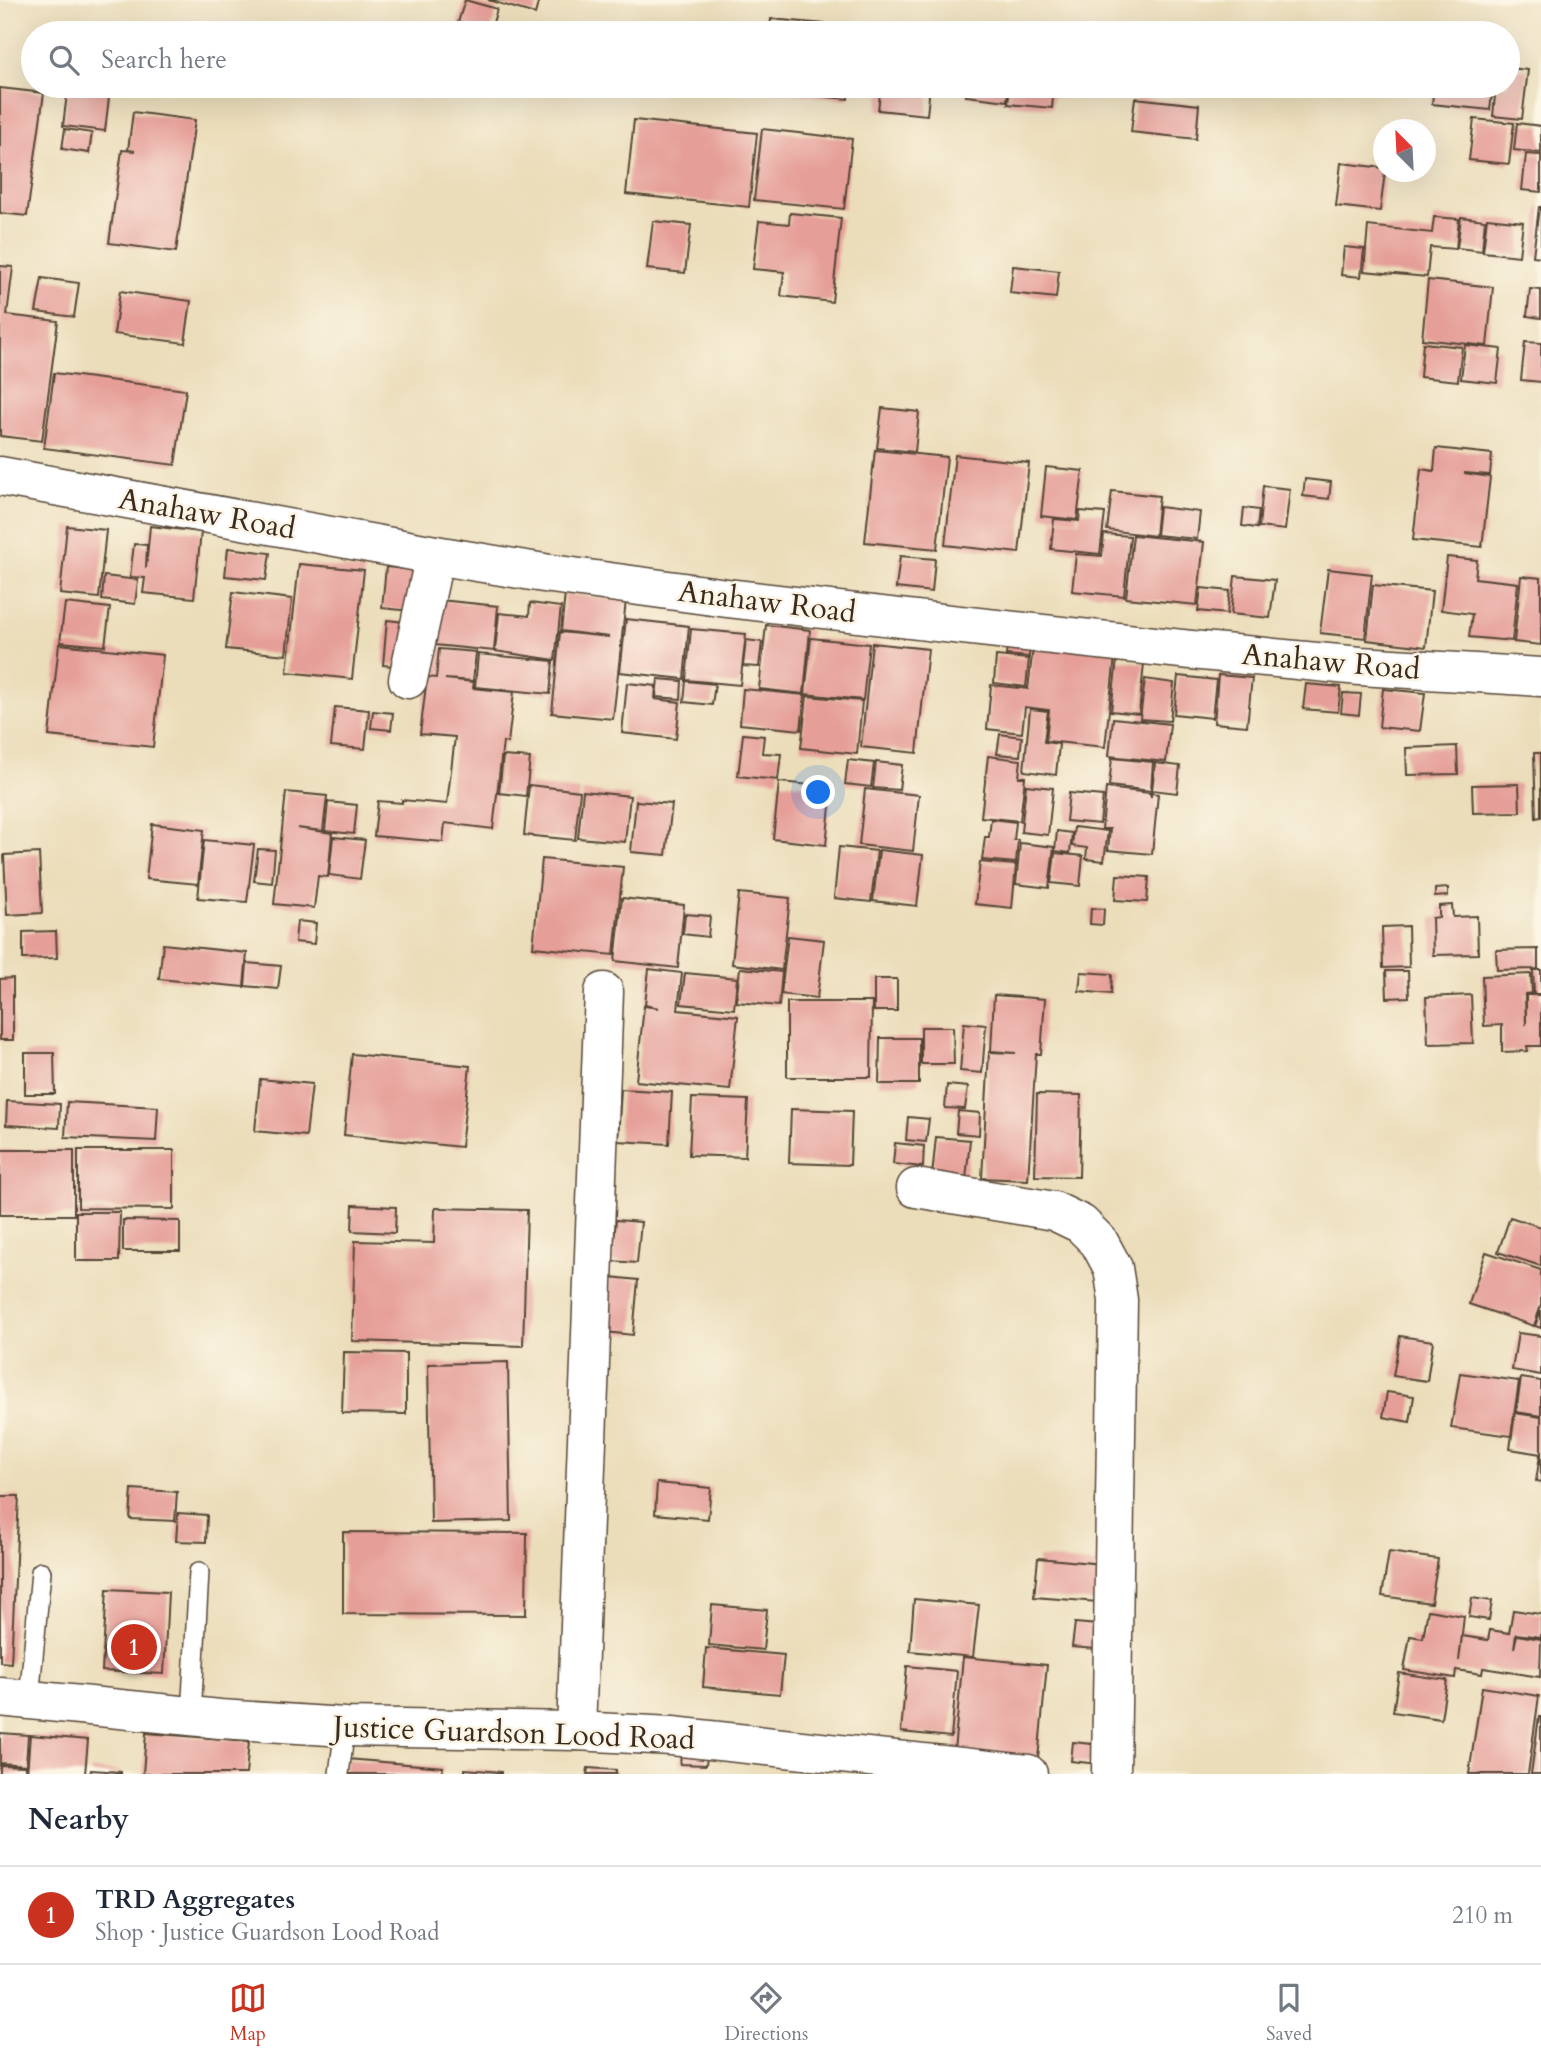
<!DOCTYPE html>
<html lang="en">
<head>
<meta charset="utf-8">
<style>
	:root { --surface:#fff; --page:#f6f6f7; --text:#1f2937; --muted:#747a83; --line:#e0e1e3; --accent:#c8321e }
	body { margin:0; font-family:Cardo,serif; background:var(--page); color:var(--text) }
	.compass { position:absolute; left:1373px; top:119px; width:63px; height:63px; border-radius:50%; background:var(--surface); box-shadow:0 7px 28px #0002; rotate:336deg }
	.you { position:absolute; left:819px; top:793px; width:24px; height:24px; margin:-18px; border:5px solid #fff; border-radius:50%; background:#1a73e8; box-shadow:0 0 0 10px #1a73e833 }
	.badge { display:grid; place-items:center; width:46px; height:46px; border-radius:50%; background:var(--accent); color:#fff; font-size:23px; font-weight:700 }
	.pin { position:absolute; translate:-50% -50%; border:4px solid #fff; box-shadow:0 2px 7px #0006 }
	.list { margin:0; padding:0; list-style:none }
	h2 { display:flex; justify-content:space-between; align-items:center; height:91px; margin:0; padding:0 28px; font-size:30px }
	h2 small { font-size:23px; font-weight:400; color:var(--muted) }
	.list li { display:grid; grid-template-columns:46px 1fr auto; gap:21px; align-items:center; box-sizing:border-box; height:98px; padding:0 28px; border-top:2px solid var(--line) }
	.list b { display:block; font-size:26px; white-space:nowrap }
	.list p { margin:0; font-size:23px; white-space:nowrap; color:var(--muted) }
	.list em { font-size:23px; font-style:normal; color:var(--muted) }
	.icon { flex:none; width:38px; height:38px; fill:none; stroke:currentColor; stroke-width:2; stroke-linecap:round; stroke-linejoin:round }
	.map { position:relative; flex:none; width:1541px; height:1774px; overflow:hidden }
	.search { position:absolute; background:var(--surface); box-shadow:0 7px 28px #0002; left:21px; right:21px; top:21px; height:77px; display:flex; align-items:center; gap:18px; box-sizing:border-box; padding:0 24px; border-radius:38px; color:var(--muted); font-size:26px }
	.sheet { height:189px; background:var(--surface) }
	nav { display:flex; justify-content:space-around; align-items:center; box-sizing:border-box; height:98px; border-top:2px solid var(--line); background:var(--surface); font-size:19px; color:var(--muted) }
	nav a { display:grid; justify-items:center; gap:4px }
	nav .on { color:var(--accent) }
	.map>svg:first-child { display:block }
	.building { fill:#e59e98 }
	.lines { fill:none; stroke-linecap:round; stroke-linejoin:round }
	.service-casing { stroke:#554535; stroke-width:22 }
	.minor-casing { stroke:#554535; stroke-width:41 }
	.tertiary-casing { stroke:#554535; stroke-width:41 }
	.service { stroke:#fff; stroke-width:19 }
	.minor { stroke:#fff; stroke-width:38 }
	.tertiary { stroke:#fff; stroke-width:38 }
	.labels { text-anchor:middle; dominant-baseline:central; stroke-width:5; stroke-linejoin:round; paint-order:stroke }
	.street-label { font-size:30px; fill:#3b2a1e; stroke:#fcf5e5 }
</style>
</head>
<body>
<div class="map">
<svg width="1541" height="1774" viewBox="0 0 1541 1774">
	<rect width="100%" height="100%" fill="#fcf5e5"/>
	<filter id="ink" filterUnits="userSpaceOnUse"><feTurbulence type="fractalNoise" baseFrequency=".0143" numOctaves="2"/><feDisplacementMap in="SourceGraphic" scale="14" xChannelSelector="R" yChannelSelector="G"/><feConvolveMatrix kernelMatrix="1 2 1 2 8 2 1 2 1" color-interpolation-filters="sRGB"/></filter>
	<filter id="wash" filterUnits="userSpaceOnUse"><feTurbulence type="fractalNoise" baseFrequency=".00686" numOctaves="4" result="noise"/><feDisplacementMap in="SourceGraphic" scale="28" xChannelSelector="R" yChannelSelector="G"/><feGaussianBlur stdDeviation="1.57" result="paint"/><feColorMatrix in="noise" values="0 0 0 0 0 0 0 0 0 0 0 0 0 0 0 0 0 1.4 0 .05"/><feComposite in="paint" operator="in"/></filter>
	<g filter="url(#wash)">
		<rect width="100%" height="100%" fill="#ebddba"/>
		<g id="blocks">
			<g class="building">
				<path d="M465 0 497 9 490 33 455 32Z"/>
				<path d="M488 0H539L535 14Z"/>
				<path d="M771 19 856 27 855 33H769Z"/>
				<path d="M1508 68 1528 70 1522 119 1493 116 1496 86H1508Z"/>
				<path d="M68 86 110 89 105 131 63 126Z"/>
				<path d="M763 86H849L848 99 763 91Z"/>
				<path d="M881 86H930L927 115 878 110Z"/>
				<path d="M967 86H1009L1007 101 966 96Z"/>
				<path d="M1010 86H1054L1052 108 1008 104Z"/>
				<path d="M1405 86H1493L1490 110 1432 104 1433 95 1404 92Z"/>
				<path d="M0 88 44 93 27 216 0 213Z"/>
				<path d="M1135 98 1199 105 1196 139 1131 132Z"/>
				<path d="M133 112 195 120 176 252 109 243 122 150 135 151 128 150Z"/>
				<path d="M1474 119 1514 123 1509 164 1469 160Z"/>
				<path d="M634 120 757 133 749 207 626 194Z"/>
				<path d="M1517 123 1541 126V153L1514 150Z"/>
				<path d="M65 129 92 133 89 153 62 149Z"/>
				<path d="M762 129 852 139 844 209 754 200Z"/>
				<path d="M1526 154 1541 155V192L1522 190Z"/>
				<path d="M1341 163 1384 168 1385 172 1380 211 1336 206Z"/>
				<path d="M1539 207H1541V257L1533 256Z"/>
				<path d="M790 213 841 218 832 302 781 296 784 272 753 269 759 221 789 224Z"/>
				<path d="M1434 217 1459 219 1456 249 1430 247 1427 277 1364 271 1368 226 1432 233Z"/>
				<path d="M1461 217 1485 220 1482 251 1457 248Z"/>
				<path d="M1487 218 1523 222 1519 256 1483 252Z"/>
				<path d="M653 221 691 225 685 273 647 269Z"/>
				<path d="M1344 247 1364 249 1361 277 1341 275Z"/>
				<path d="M0 266 13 267 7 315 58 321 42 441 0 436Z"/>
				<path d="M1013 266 1059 271 1056 298 1010 293Z"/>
				<path d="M42 278 79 283 74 317 36 312Z"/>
				<path d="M1428 280 1493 287 1487 346 1422 339Z"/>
				<path d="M1530 289 1541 290V318L1527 316Z"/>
				<path d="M120 291 191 301 185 343 114 334Z"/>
				<path d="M1525 342 1541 343V382L1521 380Z"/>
				<path d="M1423 343 1462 347 1458 381 1420 377Z"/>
				<path d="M1465 345 1501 349 1497 383 1461 379Z"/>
				<path d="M54 373 186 390 175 465 44 448Z"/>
				<path d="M882 408 919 412 915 452 877 448Z"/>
				<path d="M1436 448 1492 454 1490 475 1464 473 1490 477 1482 547 1413 540 1421 469 1434 471Z"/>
				<path d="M875 450 947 457 937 549 865 542Z"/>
				<path d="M955 455 1029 463 1019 553 945 545Z"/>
				<path d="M1046 467 1083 471 1077 520 1041 516Z"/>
				<path d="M1305 479 1331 482 1329 499 1303 496Z"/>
				<path d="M1263 486 1290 489 1285 530 1259 527Z"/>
				<path d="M1112 491 1159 496 1155 536 1107 530Z"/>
				<path d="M1159 507 1200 512 1197 539 1156 535Z"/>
				<path d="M1244 508 1259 510 1257 528 1242 526Z"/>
				<path d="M1080 511 1105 513 1100 554 1051 549 1054 519 1079 521Z"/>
				<path d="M67 526 106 530 99 598 60 594Z"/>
				<path d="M150 526 201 532 194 598 143 593 145 578 130 577 134 544 147 545 146 568Z"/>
				<path d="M1104 534 1130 536 1124 596 1072 591 1076 554 1102 556Z"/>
				<path d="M1133 535 1204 542 1197 605 1126 598Z"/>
				<path d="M228 548 270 553 266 580 225 576Z"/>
				<path d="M900 556 935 559 932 592 896 588Z"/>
				<path d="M1447 557 1477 560 1475 578 1518 583 1512 641 1469 637 1472 614 1441 610Z"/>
				<path d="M299 564 364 570 352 679 287 672Z"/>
				<path d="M386 567 416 570 411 611 382 608Z"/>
				<path d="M1328 569 1372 574 1365 638 1320 633Z"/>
				<path d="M104 576 138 580 135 604 102 600Z"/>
				<path d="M1235 576 1275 580 1270 618 1231 614Z"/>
				<path d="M1521 576 1541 578V645L1514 642Z"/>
				<path d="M1373 585 1432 591 1426 647 1367 640Z"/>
				<path d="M1201 588 1230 591 1227 614 1198 611Z"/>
				<path d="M233 592 292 599 286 655 226 649Z"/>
				<path d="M565 594 626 600 613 719 552 713 560 632 609 637 561 631Z"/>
				<path d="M440 600 498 606 494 651 435 645Z"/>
				<path d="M65 603 110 608 105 646 60 642Z"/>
				<path d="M530 603 561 607 555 660 495 651 499 613 529 616Z"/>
				<path d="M626 619 689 626 684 679 620 672Z"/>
				<path d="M387 620 413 623 408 667 383 665Z"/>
				<path d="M766 625 810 630 804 694 759 689Z"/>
				<path d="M691 629 746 634 740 685 686 680Z"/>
				<path d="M1009 635 1030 637 1029 657 1006 655Z"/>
				<path d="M811 638 869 644 863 700 805 694Z"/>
				<path d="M1034 639 1116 647 1105 747 1046 741 1049 710 1025 707 1022 733 987 729 991 685 1028 689Z"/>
				<path d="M746 640 762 642 759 667 743 666Z"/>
				<path d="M872 643 928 649 917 753 861 747Z"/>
				<path d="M59 644 163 655 153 747 49 736Z"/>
				<path d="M439 649 476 652 473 681 445 679 474 682 473 688 514 692 508 743 503 742 493 829 445 823 443 842 374 836 378 801 402 803V800L447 804 455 737 420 734 427 677 436 678Z"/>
				<path d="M478 654 553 661 550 694 475 687Z"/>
				<path d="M996 656 1029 659 1026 687 994 683Z"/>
				<path d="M1117 660 1144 663 1139 714 1111 711Z"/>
				<path d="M1218 675 1252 678 1247 726 1214 723Z"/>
				<path d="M1178 676 1216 680 1212 718 1174 714Z"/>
				<path d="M658 679 682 681 681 699 656 697Z"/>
				<path d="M1145 679 1174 683 1170 721 1140 719Z"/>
				<path d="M686 681 715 684 712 705 684 702Z"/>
				<path d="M627 683 656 686 655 699 680 702 676 739 622 733Z"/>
				<path d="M1306 684 1341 687 1338 712 1303 709Z"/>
				<path d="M743 689 805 695 801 730 740 724Z"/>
				<path d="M1383 689 1425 693 1420 731 1379 727Z"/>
				<path d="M1343 693 1361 694 1359 715 1341 713Z"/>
				<path d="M807 696 862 701 857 754 801 748Z"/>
				<path d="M335 707 369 710 365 749 331 746Z"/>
				<path d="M1030 709 1048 711 1044 742 1059 744 1056 775 1024 771Z"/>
				<path d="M373 711 393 713 391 730 371 728Z"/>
				<path d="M1113 718 1170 724 1166 762 1109 756Z"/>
				<path d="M743 734 764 736 762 753 781 754 778 780 738 776Z"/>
				<path d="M1000 734 1022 737 1020 756 997 754Z"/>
				<path d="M1457 746 1458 774 1407 775 1406 748Z"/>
				<path d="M1534 753H1541V817L1536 818Z"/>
				<path d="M503 756 530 758 526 796 499 793Z"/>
				<path d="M988 756 1021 760 1019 777H1025L1020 821 981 817Z"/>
				<path d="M1112 758 1153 762 1151 791 1109 786Z"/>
				<path d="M848 760 874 763 871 787 845 784Z"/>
				<path d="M876 762 902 765 899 790 873 788Z"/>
				<path d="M1155 763 1180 766 1177 793 1152 790Z"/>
				<path d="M779 782 832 787 826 845 773 839Z"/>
				<path d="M1519 784 1520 812 1473 813 1472 785Z"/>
				<path d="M529 785 580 791 575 840 524 835Z"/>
				<path d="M1026 785 1053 788 1048 835 1021 832Z"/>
				<path d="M1106 788 1150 793 1151 797V793L1158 794 1152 854 1108 850 1110 829H1102Z"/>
				<path d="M865 789 919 795 913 851 859 845Z"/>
				<path d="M583 791 630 796 625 842 578 838Z"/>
				<path d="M286 792 327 796 323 831 297 828 332 833 328 877 318 876 314 908 274 904Z"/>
				<path d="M1069 793 1103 796 1100 824 1066 821Z"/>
				<path d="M636 801 672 804 666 855 631 852Z"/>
				<path d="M328 802 357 805 354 834 325 831Z"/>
				<path d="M991 819 1016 822 1014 840H1018L1016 863 982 860 985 837H989Z"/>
				<path d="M152 824 204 830 198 884 146 879Z"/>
				<path d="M1074 827 1108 831 1104 861 1086 859 1087 848 1072 846Z"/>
				<path d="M1057 831 1072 833 1070 853 1055 851Z"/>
				<path d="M333 837 365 840 360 879 329 875Z"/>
				<path d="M204 840 254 845 247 902 198 898Z"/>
				<path d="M1020 843 1054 847 1049 888 1016 884Z"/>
				<path d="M839 847 877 851 871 902 834 898Z"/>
				<path d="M258 849 275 850 272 883 254 881Z"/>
				<path d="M879 850 923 855 917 906 873 901Z"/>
				<path d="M39 853 42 913 7 915 4 855Z"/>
				<path d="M1055 853 1083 856 1080 886 1051 883Z"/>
				<path d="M542 859 623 867 614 955 533 947Z"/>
				<path d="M980 862 1016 865 1012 908 975 904Z"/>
				<path d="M1117 875 1149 877 1147 902 1115 900Z"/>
				<path d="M1448 888V896L1435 897V889Z"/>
				<path d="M739 893 790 898 782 970 732 964Z"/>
				<path d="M622 898 684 905 678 968 615 961Z"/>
				<path d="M1452 905 1453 917 1477 916 1478 954 1433 955 1432 918 1439 917V906Z"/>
				<path d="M1091 908 1104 909 1103 925 1090 924Z"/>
				<path d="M685 914 710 916 708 937 683 934Z"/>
				<path d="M297 921 316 923 314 944 295 942Z"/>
				<path d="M1408 926 1409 967 1383 968 1382 927Z"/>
				<path d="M56 931 57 958 23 959V932Z"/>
				<path d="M788 936 824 940 817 998 781 994Z"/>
				<path d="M163 944 247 953 244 987 159 979Z"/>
				<path d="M1538 949V969L1497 970 1496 950Z"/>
				<path d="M247 963 281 966 278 989 245 986Z"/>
				<path d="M740 968 782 972 779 1006 736 1002Z"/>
				<path d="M649 969 682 973 678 1010 738 1016 730 1090 636 1081 644 1006 659 1008 645 1005Z"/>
				<path d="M1533 970H1541V994H1534Z"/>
				<path d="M1386 971H1408L1409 997 1387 998Z"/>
				<path d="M1081 972 1112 974 1111 994 1079 991Z"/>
				<path d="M685 973 737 978 734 1009 681 1004Z"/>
				<path d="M1531 974 1532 993 1525 994 1526 1025V995H1541V1046H1527L1528 1051 1502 1052V1025L1484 1026 1482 976Z"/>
				<path d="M13 978V1040H0V979Z"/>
				<rect x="874" y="979" width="23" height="32"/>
				<path d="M994 995 1045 999 1041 1054H1036L1028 1180 982 1178 989 1052 1016 1053 991 1051Z"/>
				<path d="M1471 995 1473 1043 1428 1044 1426 997Z"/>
				<path d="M787 1002H872L871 1077H787Z"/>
				<path d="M964 1023 986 1025 982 1073 960 1071Z"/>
				<path d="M921 1027H953L954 1064H921Z"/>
				<path d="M880 1038H919V1084H879Z"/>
				<path d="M25 1053H54L55 1094H25Z"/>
				<path d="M352 1054 470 1066 461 1147 344 1135Z"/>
				<path d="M260 1079 312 1084 306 1136 255 1131Z"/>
				<path d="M947 1085 968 1087 965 1109 945 1108Z"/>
				<path d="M621 1089 672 1092 669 1144 618 1141Z"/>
				<path d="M1037 1094 1081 1095 1079 1177 1035 1176Z"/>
				<path d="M692 1098 748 1100 745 1157 689 1155Z"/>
				<path d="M7 1101 60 1104 59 1128 6 1125Z"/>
				<path d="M67 1102 158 1107 156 1141 65 1137Z"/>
				<path d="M791 1109 852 1111 850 1165 789 1163Z"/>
				<path d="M958 1111 980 1113 979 1135 956 1133Z"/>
				<path d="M908 1117 929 1119 926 1142 906 1140Z"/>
				<path d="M936 1137 970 1140 966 1179 932 1176Z"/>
				<path d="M895 1143 924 1146 923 1167 893 1164Z"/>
				<rect x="0" y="1150" width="74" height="65"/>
				<path d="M78 1150H174V1209L78 1208Z"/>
				<path d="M353 1205 396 1207 395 1233 352 1231Z"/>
				<path d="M435 1208 527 1210 523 1346 352 1341 355 1241 434 1243Z"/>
				<path d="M76 1212H120L119 1261H76Z"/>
				<path d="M1510 1217 1541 1227V1266L1498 1252Z"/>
				<path d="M123 1220 180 1221V1251H123Z"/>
				<path d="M616 1220 641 1222 637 1263 612 1261Z"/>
				<path d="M1486 1252 1541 1270V1305L1534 1326 1469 1304Z"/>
				<path d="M610 1277 638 1280 633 1335 605 1332Z"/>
				<path d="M1541 1310V1328L1535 1326Z"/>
				<path d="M1518 1333 1541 1336V1375L1512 1370Z"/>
				<path d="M1400 1336 1433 1341 1427 1381 1393 1376Z"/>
				<path d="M344 1352 406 1353V1414L342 1413Z"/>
				<path d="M508 1362 511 1521 431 1523 428 1364Z"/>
				<path d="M1460 1373 1519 1381 1511 1436 1451 1428Z"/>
				<path d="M1521 1378 1541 1381V1416L1516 1412Z"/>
				<path d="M1387 1392 1414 1396 1410 1422 1383 1417Z"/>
				<path d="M1515 1413 1541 1417V1454L1510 1449Z"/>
				<path d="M1540 1455H1541V1482L1536 1481Z"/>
				<path d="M657 1483 711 1488 708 1519 655 1514Z"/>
				<path d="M132 1489 177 1492 175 1521 130 1519Z"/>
				<path d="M0 1496H19L11 1663 0 1662Z"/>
				<path d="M178 1513 207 1515 206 1542 176 1541Z"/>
				<path d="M343 1532 527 1533 526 1615 343 1614Z"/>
				<path d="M1389 1552 1438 1559 1431 1603 1382 1596Z"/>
				<path d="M1038 1558 1102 1564 1098 1602 1034 1597Z"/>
				<path d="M107 1589 168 1592 164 1674 102 1671Z"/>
				<path d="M1472 1598 1492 1601 1489 1620 1469 1617Z"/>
				<path d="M914 1599 979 1605 973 1657 910 1651Z"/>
				<path d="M712 1605 767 1610 763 1650 709 1645Z"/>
				<path d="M1428 1610 1464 1616 1459 1661 1462 1636 1488 1640 1490 1630 1509 1633 1513 1610 1541 1614V1637L1516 1634 1514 1648 1517 1635 1541 1639 1540 1677 1483 1668 1482 1674 1456 1670 1455 1678 1404 1670 1410 1636 1423 1638Z"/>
				<path d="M1075 1623 1098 1625 1095 1649 1072 1647Z"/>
				<path d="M706 1648 784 1655 780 1694 703 1687Z"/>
				<path d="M963 1657 1047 1665 1038 1759 954 1751Z"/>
				<path d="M907 1666 957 1671 951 1737 901 1732Z"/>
				<path d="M1399 1673 1447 1680 1441 1719 1393 1712Z"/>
				<path d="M1482 1687 1539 1696 1528 1774H1469Z"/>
				<path d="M1539 1717H1541V1774H1531Z"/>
				<path d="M0 1733 28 1735 26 1765 0 1763Z"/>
				<path d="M146 1733 249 1741 246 1774H143Z"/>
				<path d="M30 1735 88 1740 85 1774H27Z"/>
				<path d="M1073 1742 1100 1745 1098 1764 1071 1761Z"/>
				<path d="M682 1744 708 1746 706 1765 680 1764Z"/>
				<path d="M347 1759 443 1767 442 1774H345Z"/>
				<path d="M0 1765 25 1766V1774H0Z"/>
				<path d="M588 1768 616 1770V1774H587Z"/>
				<path d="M465 1769 501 1772V1774H465Z"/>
				<path d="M91 1770 121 1772V1774H90Z"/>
			</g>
		</g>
	</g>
	<g filter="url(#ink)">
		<use href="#blocks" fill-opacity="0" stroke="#554535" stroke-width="2"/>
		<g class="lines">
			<defs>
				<g id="service">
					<path d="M29 1699 41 1572"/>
					<path d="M191 1716 199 1572"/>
					<path d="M339 1774 345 1727"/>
				</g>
				<g id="minor">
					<path d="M408 679 435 555"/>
					<path d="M916 1188 1054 1211 1081 1224 1099 1242 1113 1268 1118 1300 1111 1774"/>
					<path d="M0 1697 220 1719 345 1727 576 1731 672 1736 1028 1774"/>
					<path d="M576 1731 604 992"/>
				</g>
				<path id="tertiary" d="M0 476 435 555 544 573 727 598 952 624 1191 650 1360 666 1541 677"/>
			</defs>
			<use href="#service" class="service-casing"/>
			<use href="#minor" class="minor-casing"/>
			<use href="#tertiary" class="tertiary-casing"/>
			<use href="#service" class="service"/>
			<use href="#minor" class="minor"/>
			<use href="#tertiary" class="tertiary"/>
		</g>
	</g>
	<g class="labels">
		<g class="street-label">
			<text transform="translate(207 514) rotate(10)">Anahaw Road</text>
			<text transform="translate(767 602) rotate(7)">Anahaw Road</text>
			<text transform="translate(1331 662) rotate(5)">Anahaw Road</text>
			<text transform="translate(514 1733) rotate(2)">Justice Guardson Lood Road</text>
		</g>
	</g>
</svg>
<svg class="compass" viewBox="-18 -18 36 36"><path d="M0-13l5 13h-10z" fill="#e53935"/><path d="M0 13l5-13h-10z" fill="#747a83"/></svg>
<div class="you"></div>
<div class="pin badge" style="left:134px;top:1647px">1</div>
<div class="search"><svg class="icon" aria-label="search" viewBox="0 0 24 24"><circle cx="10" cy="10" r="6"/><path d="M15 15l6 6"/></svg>Search here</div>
</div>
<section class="sheet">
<h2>Nearby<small></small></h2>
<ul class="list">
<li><span class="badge">1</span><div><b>TRD Aggregates</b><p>Shop · Justice Guardson Lood Road</p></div><em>210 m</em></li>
</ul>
</section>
<nav>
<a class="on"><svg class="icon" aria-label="map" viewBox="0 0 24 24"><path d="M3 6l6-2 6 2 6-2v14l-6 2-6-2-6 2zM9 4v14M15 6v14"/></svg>Map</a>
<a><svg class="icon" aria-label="directions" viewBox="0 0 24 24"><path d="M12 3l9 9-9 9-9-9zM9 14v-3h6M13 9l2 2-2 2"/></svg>Directions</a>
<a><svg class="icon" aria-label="saved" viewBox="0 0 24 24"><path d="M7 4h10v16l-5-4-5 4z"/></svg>Saved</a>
</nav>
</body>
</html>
